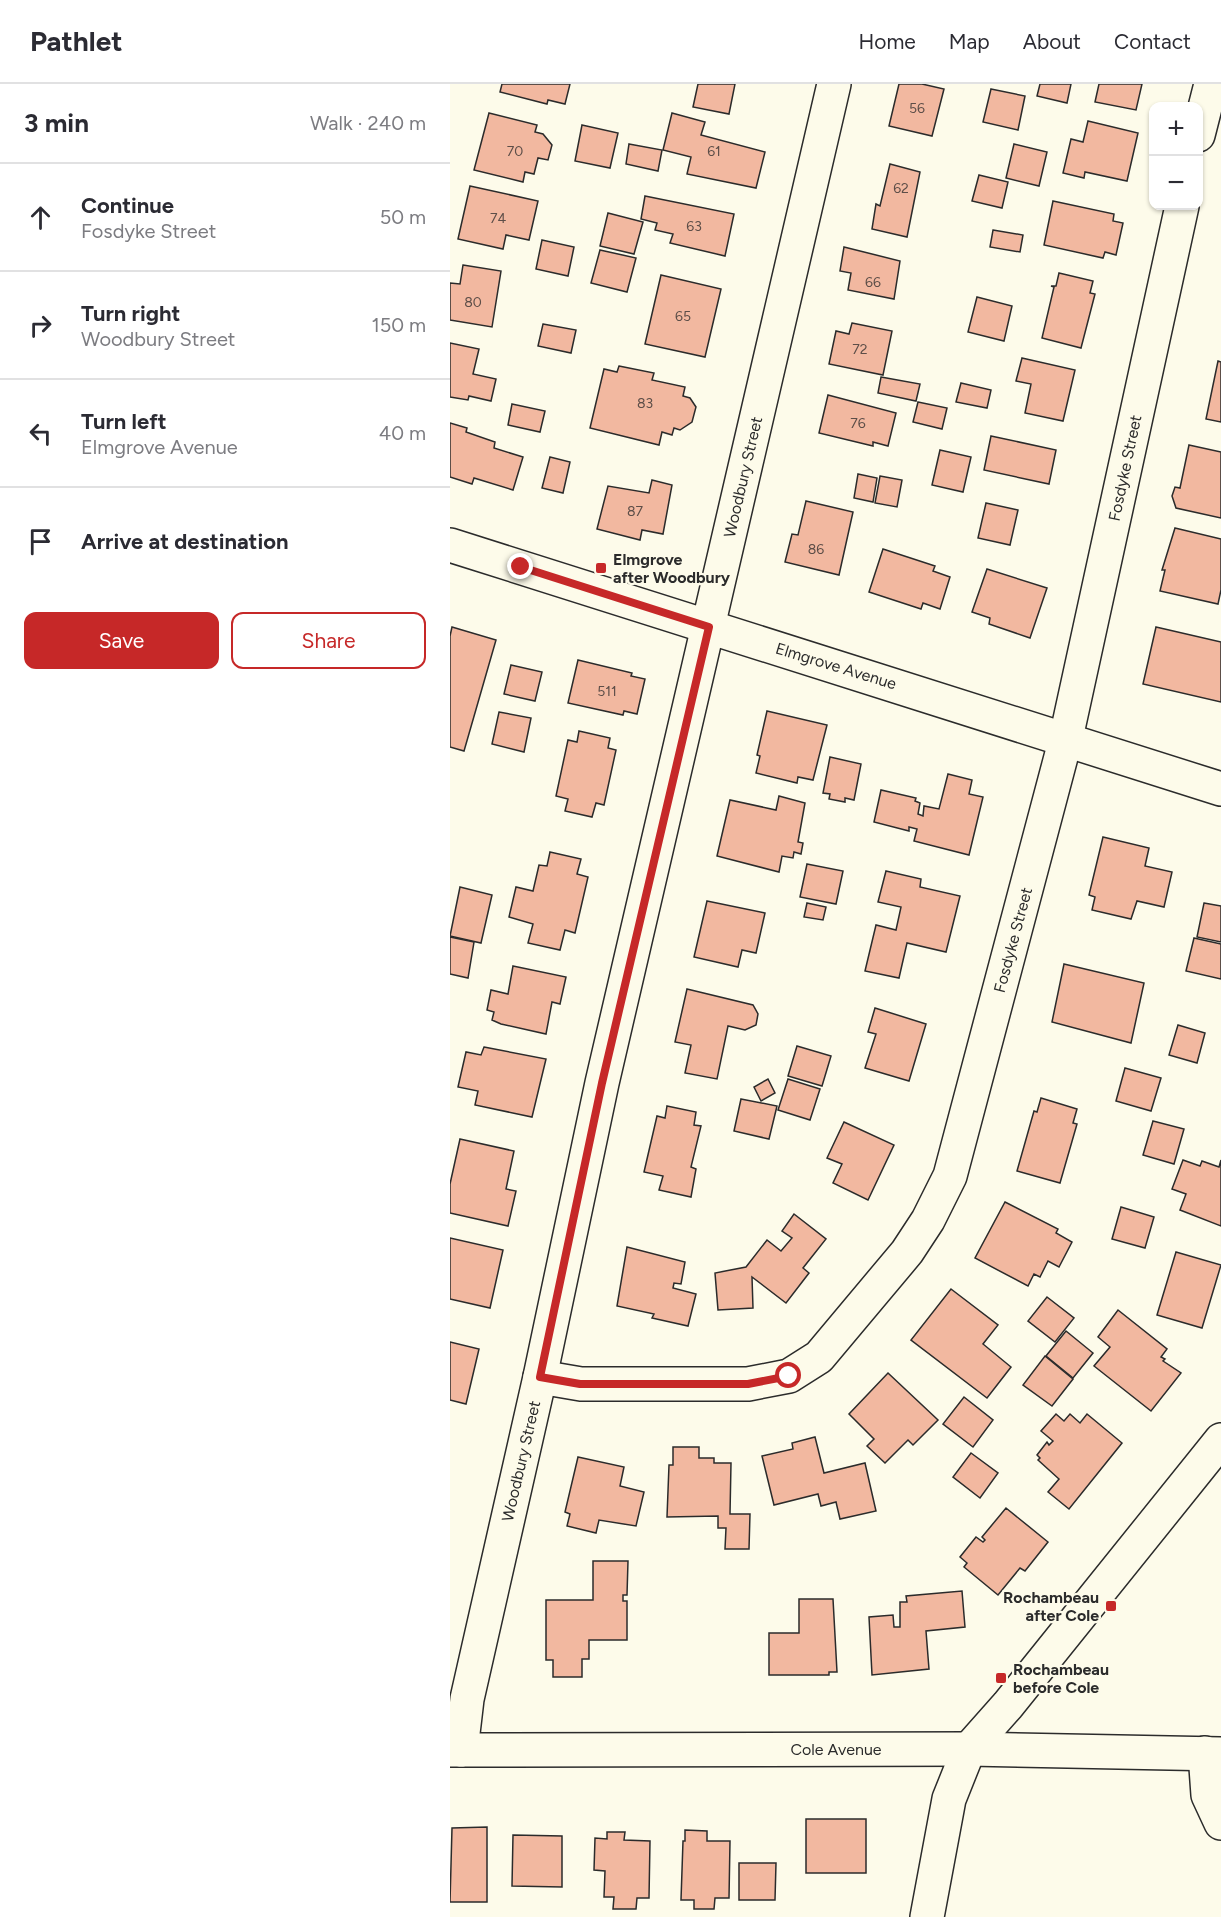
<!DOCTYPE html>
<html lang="en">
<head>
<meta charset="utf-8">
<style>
	:root { --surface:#fff; --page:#f7f7f7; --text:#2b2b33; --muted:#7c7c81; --line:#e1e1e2; --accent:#c62828 }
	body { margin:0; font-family:Figtree,sans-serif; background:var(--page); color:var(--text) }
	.controls { position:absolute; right:18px; top:18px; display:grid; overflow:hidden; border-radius:12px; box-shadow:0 2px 4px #0004 }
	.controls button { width:54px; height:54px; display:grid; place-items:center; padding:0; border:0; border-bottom:2px solid var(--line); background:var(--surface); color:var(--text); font:30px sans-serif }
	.stop { position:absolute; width:18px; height:18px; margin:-14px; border:4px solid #c62828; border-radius:50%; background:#fff }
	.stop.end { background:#c62828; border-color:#fff; box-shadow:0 2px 6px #0008 }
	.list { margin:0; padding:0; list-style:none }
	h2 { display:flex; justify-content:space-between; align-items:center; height:78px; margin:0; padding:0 24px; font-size:26px }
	h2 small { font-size:20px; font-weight:400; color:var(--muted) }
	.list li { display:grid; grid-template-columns:39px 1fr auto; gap:18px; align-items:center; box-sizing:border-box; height:108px; padding:0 24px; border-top:2px solid var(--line) }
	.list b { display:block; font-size:22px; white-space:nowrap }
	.list p { margin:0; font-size:20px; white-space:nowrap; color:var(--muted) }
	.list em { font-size:20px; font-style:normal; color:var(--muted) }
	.actions { display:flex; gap:12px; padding:18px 24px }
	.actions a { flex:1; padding:14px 0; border:2px solid var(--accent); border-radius:12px; text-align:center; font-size:21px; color:var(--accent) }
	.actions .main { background:var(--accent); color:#fff }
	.icon { flex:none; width:33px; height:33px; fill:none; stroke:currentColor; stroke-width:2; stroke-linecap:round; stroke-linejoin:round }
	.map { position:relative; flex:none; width:771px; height:1833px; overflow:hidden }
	header { display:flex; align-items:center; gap:36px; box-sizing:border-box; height:84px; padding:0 30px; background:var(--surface); border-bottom:2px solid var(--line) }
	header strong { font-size:28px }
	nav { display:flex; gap:33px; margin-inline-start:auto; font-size:21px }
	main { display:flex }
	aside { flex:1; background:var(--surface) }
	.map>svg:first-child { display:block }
	.building { fill:#f2b8a0; stroke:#2b2b2b; stroke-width:1.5 }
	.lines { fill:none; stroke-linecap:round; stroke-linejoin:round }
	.minor-casing { stroke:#2b2b2b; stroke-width:36 }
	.minor { stroke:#fdfbea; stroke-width:33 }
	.route { stroke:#c62828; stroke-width:8 }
	.poi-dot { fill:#c62828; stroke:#fdfbea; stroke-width:2 }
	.labels { text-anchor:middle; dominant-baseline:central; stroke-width:4.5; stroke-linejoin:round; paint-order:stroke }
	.number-label { font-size:14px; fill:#5d4e48 }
	.street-label { font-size:16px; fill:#2b2b2b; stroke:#fdfbea }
	.poi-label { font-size:16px; font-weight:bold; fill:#2b2b2b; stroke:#fdfbea; text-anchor:start }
</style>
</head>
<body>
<header>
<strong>Pathlet</strong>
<nav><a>Home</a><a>Map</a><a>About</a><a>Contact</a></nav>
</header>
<main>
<aside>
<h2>3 min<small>Walk · 240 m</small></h2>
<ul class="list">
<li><svg class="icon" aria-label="ahead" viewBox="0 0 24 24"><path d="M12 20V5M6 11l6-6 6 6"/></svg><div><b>Continue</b><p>Fosdyke Street</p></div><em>50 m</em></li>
<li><svg class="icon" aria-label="right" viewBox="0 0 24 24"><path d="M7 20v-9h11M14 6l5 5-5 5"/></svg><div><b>Turn right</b><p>Woodbury Street</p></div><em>150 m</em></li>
<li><svg class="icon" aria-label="left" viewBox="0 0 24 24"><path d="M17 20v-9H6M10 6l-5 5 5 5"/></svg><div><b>Turn left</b><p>Elmgrove Avenue</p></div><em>40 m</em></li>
<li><svg class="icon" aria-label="arrive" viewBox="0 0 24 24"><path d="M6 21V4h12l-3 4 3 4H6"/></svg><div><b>Arrive at destination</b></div></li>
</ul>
<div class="actions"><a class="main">Save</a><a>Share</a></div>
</aside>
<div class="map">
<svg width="771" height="1833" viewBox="0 0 771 1833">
	<rect width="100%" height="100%" fill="#fdfbea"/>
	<g class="building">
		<path d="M52 0H120L115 20 98 16 97 20 50 8Z"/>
		<path d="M248 0H285L279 30 243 23Z"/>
		<path d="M449 0H472L494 5 482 52 439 42Z"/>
		<path d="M590 0H621L617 19 587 12Z"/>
		<path d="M649 0H692L686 26 645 18Z"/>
		<path d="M541 5 575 12 568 46 533 38Z"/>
		<path d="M39 29 87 41 85 48 93 50 102 61 98 76 88 74 84 90 75 88 73 98 24 86Z"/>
		<path d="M222 29 255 38 251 51 315 68 306 104 237 90 241 73 213 66Z"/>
		<path d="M638 37 688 49 677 97 635 88 634 94 613 89 621 55 633 58Z"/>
		<path d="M132 41 168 49 160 84 125 77Z"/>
		<path d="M179 60 212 66 208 87 176 80Z"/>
		<path d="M564 60 597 68 589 102 556 94Z"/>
		<path d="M440 80 470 88 457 153 422 145 426 120 430 122Z"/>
		<path d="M529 91 558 98 552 124 522 117Z"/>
		<path d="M20 102 88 117 79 156 56 151 53 165 8 155Z"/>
		<path d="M195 112 284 130 275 172 220 159 223 150 205 146 207 139 191 135Z"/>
		<path d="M603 117 664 130 663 137 673 139 666 171 655 168 653 174 594 161Z"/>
		<path d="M158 129 193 138 184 170 150 162Z"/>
		<path d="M543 146 573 151 570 168 540 163Z"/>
		<path d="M92 156 124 163 118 192 86 185Z"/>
		<path d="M394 163 450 177 444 215 398 206 401 189 390 187Z"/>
		<path d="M150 166 186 174 177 208 141 199Z"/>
		<path d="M13 181 51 187 42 243 0 236V199L10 200Z"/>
		<path d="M609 189 643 197 640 209 645 210 631 264 592 254 604 203 601 202H606Z"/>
		<path d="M211 191 271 205 255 273 195 260Z"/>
		<path d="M527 213 562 222 554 257 518 248Z"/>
		<path d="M402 239 442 247 433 291 379 280 386 247 399 250Z"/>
		<path d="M93 240 126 246 121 269 88 262Z"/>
		<path d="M0 259 29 265 23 290 46 295 41 317 19 312 18 316 0 313Z"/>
		<path d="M572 274 625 286 613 337 575 329 581 300 566 297Z"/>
		<path d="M768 277 771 278V338L756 335Z"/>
		<path d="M169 282 204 289 202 296 235 303 233 312 240 314 246 323 242 338 230 346 224 344 222 351 212 348 209 361 140 344 154 285 167 288Z"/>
		<path d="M431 293 470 300 466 317 428 309Z"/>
		<path d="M511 299 541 306 537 324 506 318Z"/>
		<path d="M378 311 446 329 438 362 423 358V362L369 349Z"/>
		<path d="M468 318 497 324 492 345 463 338Z"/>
		<path d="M62 320 95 327 90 348 58 341Z"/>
		<path d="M0 339 17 344 16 348 45 358 44 364 73 373 63 406 24 394 22 400 0 393Z"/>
		<path d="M541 352 606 366 599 400 534 386Z"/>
		<path d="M739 361 771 368V434L726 424 722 412 725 403 730 404Z"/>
		<path d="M490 366 521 373 513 408 482 401Z"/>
		<path d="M100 373 120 378 113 409 92 404Z"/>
		<path d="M408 390 427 394 423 418 404 414Z"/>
		<path d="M430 392 452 396 447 423 425 419Z"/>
		<path d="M202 396 222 401 213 450 192 446 190 456 147 445 158 402 199 409Z"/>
		<path d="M356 417 403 428 389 491 335 478 342 450 348 451Z"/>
		<path d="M536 419 568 426 560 461 528 454Z"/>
		<path d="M725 444 771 455V506L768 520 710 507 715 486H712Z"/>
		<path d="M433 465 485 482 483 487 500 493 490 525 473 519 471 525 419 508Z"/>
		<path d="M537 485 597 504 580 554 539 540 540 534 522 528Z"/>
		<path d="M2 543 46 556 14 667 0 663V552Z"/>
		<path d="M706 543 771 558V618L693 600Z"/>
		<path d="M128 576 182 589 181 592 195 595 187 630 174 627 173 631 118 619Z"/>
		<path d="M61 581 92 588 85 617 54 610Z"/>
		<path d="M317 627 377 641 363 696 348 693 347 699 306 689 310 672 307 671Z"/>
		<path d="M49 628 81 634 74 668 42 660Z"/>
		<path d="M129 647 160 654 158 664 166 666 154 721 146 719 142 733 115 727 118 715 106 712 118 656 127 658Z"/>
		<path d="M380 673 411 680 404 716 395 714V718L379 715 380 710 373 709Z"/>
		<path d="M498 690 522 696 519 710 533 713 519 771 464 757 467 745 459 743V747L424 738 431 706 466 714 465 717 470 719 468 730 473 732 474 722 489 725Z"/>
		<path d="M329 712 355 719 348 758 353 759 351 770 344 768 343 774 332 772 329 788 267 772 280 716 326 726Z"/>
		<path d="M653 753 699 764 695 782 722 788 714 823 687 817 681 835 642 826 645 813 639 811Z"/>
		<path d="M100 768 131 775 127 790 138 793 125 849 115 846 110 866 78 859 83 840 59 833 66 803 83 807 89 781 97 782Z"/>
		<path d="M357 780 393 787 386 820 350 813Z"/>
		<path d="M436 787 471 795 470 803 510 812 496 868 457 859 449 894 415 887 426 841 446 846 451 823 428 818Z"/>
		<path d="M10 803 42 811 31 859 0 852Z"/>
		<path d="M257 817 315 829 306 869 292 866 288 883 244 873Z"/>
		<path d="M357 819 376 823 373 836 354 833Z"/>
		<path d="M754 819 771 822V858L747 853Z"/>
		<path d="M0 853 24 858 18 894 0 890Z"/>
		<path d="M744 854 771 860V895L736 887Z"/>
		<path d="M614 880 694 899 681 959 602 938Z"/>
		<path d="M63 882 116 893 110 920 102 918 96 950 51 940 42 936 44 928 37 926 41 906 58 910Z"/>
		<path d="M237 905 303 921 308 930 306 941 295 946 278 942 267 995 235 989 241 961 225 958Z"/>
		<path d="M425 924 476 940 459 997 415 984 426 950 418 948Z"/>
		<path d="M728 941 755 949 747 979 719 971Z"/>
		<path d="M347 962 381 972 372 1002 338 992Z"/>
		<path d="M34 963 96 975 82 1033 25 1021 28 1007 8 1003 16 968 31 971Z"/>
		<path d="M675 984 711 994 701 1027 666 1017Z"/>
		<path d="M318 995 325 1009 311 1017 304 1003Z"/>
		<path d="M338 995 370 1005 360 1036 328 1026Z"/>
		<path d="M591 1014 627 1025 623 1039 627 1040 610 1099 567 1087 584 1027 587 1028Z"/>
		<path d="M291 1015 327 1022 319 1055 284 1047Z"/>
		<path d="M217 1022 246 1028 244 1041 251 1042 241 1083 246 1085 241 1113 209 1106 213 1092 194 1088 207 1032 215 1034Z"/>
		<path d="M703 1037 734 1045 724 1080 693 1071Z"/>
		<path d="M394 1038 444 1061 418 1116 383 1099 392 1080 377 1074Z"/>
		<path d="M10 1055 64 1067 56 1105 66 1107 58 1142 0 1129V1100Z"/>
		<path d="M733 1076 750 1082 752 1077 769 1083 771 1076V1142L730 1126 736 1110 722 1105Z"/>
		<path d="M555 1118 608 1145 606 1149 622 1158 609 1183 598 1177 590 1193 584 1190 578 1202 525 1174Z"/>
		<path d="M671 1123 704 1133 695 1164 662 1155Z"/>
		<path d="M344 1130 376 1155 353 1184 359 1189 336 1219 302 1193 303 1224 268 1226 265 1189 296 1183 317 1156 331 1167 342 1154 332 1147Z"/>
		<path d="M0 1154 53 1166 40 1224 0 1215Z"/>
		<path d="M177 1163 235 1178 231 1200 224 1199 223 1204 246 1210 238 1242 202 1234 204 1230 167 1222Z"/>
		<path d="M726 1168 771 1181 752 1244 707 1231Z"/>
		<path d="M501 1205 548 1241 533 1260 561 1283 537 1314 461 1256Z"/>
		<path d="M597 1213 624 1234 605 1258 578 1237Z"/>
		<path d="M668 1226 717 1265 711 1273 715 1275 713 1277 731 1289 701 1327 644 1282 660 1263 648 1253Z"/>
		<path d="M616 1247 643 1269 623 1294 596 1272Z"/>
		<path d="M0 1258 29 1265 16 1320 0 1316Z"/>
		<path d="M595 1272 623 1295 602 1322 573 1301Z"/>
		<path d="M438 1289 488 1336 463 1361 458 1356 435 1379 417 1362 424 1355 399 1330Z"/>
		<path d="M514 1313 543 1336 523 1363 493 1340Z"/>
		<path d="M606 1330 614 1337 620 1330 630 1339 637 1330 672 1359 619 1425 598 1408 609 1395 588 1376 590 1374 587 1371 597 1358 599 1361 603 1357 591 1347Z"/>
		<path d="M365 1353 374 1389 415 1379 426 1427 390 1435 386 1418 371 1422 368 1410 324 1421 312 1372 343 1365 342 1359Z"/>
		<path d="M223 1363H249V1374H264V1379H281L280 1430H300L299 1465H275L276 1444H268V1432L217 1433 219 1381H223Z"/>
		<path d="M521 1369 548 1389 530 1414 503 1393Z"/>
		<path d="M128 1373 174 1383 170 1402 194 1408 186 1442 149 1436 146 1449 117 1442 120 1430 115 1428Z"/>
		<path d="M556 1424 598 1458 575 1487 570 1484 548 1511 514 1483 517 1479 510 1473 526 1453 533 1458 535 1456 532 1453Z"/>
		<path d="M143 1477H178L177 1511H173V1517H177V1556H139V1575H132V1593H103V1576H96V1516H143Z"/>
		<path d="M512 1507 515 1543 476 1547 479 1585 422 1591 419 1533 443 1531 444 1543H450V1518H457L456 1512Z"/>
		<path d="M349 1515H383L387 1588H379V1591H319V1549H349Z"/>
		<rect x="356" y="1735" width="60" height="54"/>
		<path d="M37 1743V1818H0L2 1744Z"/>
		<path d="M235 1746 257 1747V1757H280L279 1814H265L264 1825H244V1816H231L233 1757H235Z"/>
		<path d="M157 1748H175L174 1756 200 1757 199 1814H187L186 1825H163L164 1813H154L155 1787 144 1786 145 1754 157 1755Z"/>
		<path d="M63 1751 112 1752V1803L62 1802Z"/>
		<path d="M289 1779H326L325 1816H289Z"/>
	</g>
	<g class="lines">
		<defs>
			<g id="minor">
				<path d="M748 51 761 0"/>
				<path d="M0 461 771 705"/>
				<path d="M90 1293 131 1300H298L339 1292 369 1273 457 1168 478 1136 500 1092 616 654 732 122"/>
				<path d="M0 1666 519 1665 771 1670"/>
				<path d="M11 1666 17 1615 90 1293 152 999 384 0"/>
				<path d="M755 1669 758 1711 771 1739"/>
				<path d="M477 1833 499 1715 519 1665 558 1621 771 1356"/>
			</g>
		</defs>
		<use href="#minor" class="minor-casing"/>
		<use href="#minor" class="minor"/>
	</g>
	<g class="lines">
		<path class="route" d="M71 483 259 543 152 999 90 1293 130 1300H298L339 1292"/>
	</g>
	<g class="poi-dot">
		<rect x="145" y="478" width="12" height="12" rx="3"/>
		<rect x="655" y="1516" width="12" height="12" rx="3"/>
		<rect x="545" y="1588" width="12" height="12" rx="3"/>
	</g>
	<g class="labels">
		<g class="number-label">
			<text x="467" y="24">56</text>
			<text x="65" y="67">70</text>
			<text x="264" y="67">61</text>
			<text x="451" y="104">62</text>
			<text x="48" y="134">74</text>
			<text x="244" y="142">63</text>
			<text x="423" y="198">66</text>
			<text x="23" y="218">80</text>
			<text x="233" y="232">65</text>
			<text x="410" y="265">72</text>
			<text x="195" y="319">83</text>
			<text x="408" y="339">76</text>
			<text x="185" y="427">87</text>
			<text x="366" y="465">86</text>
			<text x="157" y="607">511</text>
		</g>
		<g class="street-label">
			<text transform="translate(675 384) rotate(-78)">Fosdyke Street</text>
			<text transform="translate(293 393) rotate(-77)">Woodbury Street</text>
			<text transform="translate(386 582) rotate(17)">Elmgrove Avenue</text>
			<text transform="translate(563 856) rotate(-75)">Fosdyke Street</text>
			<text transform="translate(71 1377) rotate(-77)">Woodbury Street</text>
			<text x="386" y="1665">Cole Avenue</text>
		</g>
		<g class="poi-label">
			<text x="163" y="475">Elmgrove<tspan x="163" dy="18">after Woodbury</tspan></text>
			<text x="649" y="1513" text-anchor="end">Rochambeau<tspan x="649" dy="18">after Cole</tspan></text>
			<text x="563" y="1585">Rochambeau<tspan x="563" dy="18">before Cole</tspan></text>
		</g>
	</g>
</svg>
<div class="controls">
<button>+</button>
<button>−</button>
</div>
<div class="stop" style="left:339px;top:1292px"></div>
<div class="stop end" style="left:71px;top:483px"></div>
</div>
</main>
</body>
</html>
